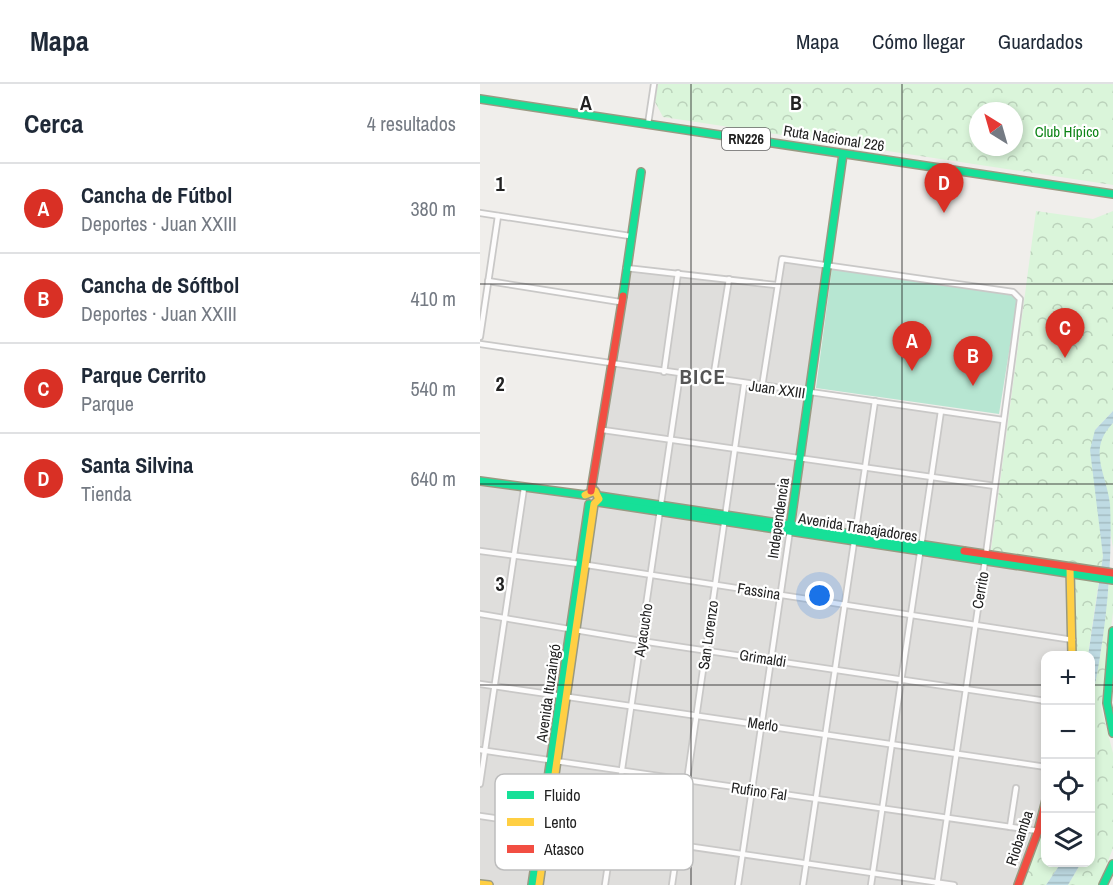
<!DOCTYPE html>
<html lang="es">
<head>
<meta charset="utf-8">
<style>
	:root { --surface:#fff; --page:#f6f6f7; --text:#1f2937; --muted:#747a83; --line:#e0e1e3; --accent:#d93025 }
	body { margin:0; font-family:"Archivo Narrow",sans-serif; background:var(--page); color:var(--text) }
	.controls { position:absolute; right:18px; bottom:18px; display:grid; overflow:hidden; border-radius:12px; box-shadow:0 3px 9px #0003 }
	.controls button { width:54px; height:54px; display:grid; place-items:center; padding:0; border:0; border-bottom:2px solid var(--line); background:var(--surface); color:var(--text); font:30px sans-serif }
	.compass { position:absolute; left:489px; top:18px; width:54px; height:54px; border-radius:50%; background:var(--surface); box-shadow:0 3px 9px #0003; rotate:323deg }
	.you { position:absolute; left:340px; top:512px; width:21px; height:21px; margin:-15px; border:4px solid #fff; border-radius:50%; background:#1a73e8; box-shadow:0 0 0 9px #1a73e833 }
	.badge { display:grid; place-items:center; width:39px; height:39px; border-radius:50%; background:var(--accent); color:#fff; font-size:20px; font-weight:700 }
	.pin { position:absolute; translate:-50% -50px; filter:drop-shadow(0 2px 3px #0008) }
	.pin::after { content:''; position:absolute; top:32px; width:21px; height:18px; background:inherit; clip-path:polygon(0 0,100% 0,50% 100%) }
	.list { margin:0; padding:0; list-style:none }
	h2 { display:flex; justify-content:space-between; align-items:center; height:78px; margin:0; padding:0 24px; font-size:26px }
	h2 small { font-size:20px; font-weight:400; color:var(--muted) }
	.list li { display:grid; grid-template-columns:39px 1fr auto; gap:18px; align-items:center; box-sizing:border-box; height:90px; padding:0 24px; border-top:2px solid var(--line) }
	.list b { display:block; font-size:22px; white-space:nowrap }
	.list p { margin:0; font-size:20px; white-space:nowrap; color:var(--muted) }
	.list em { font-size:20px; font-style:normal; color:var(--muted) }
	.icon { flex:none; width:33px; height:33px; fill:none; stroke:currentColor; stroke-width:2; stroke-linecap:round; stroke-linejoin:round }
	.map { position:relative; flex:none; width:633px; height:801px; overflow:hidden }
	header { display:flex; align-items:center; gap:36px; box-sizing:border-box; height:84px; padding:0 30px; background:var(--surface); border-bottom:2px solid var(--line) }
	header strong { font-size:28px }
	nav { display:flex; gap:33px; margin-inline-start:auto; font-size:21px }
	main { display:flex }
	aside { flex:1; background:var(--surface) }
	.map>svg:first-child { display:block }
	.residential { fill:#dfdedc }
	.park { fill:url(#park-crowns); fill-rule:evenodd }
	.pitch { fill:#b7e6d2 }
	.water { fill:url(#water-rules) }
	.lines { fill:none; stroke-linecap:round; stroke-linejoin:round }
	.street-casing { stroke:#c9c8c7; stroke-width:8 }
	.fast-casing { stroke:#999a82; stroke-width:10 }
	.slow-casing { stroke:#999a82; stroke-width:10 }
	.jam-casing { stroke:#999a82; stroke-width:10 }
	.street { stroke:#fdfcfc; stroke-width:4.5 }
	.fast { stroke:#16e098; stroke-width:7 }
	.slow { stroke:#ffcf43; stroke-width:7 }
	.jam { stroke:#f24e42; stroke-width:7 }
	.grid { fill:none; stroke:#222; stroke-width:1.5; stroke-opacity:0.55 }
	.labels { text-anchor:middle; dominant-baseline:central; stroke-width:4.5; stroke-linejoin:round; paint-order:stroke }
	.shield { fill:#fff; stroke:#646464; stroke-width:1.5 }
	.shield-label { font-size:14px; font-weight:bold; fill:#222 }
	.park-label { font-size:15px; fill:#0c8416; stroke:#fff }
	.street-label { font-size:15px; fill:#222; stroke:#fff }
	.district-label { font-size:21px; font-weight:bold; letter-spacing:1.5px; fill:#555; stroke:#fff }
	.key { fill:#fff; stroke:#bdbdbd; stroke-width:1.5 }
	.key-label { font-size:16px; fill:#222 }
	.grid-label { font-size:20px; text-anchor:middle; font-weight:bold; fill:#222; stroke:#fff; stroke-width:4.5; stroke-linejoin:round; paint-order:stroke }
</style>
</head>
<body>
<header>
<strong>Mapa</strong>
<nav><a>Mapa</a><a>Cómo llegar</a><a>Guardados</a></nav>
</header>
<main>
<aside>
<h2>Cerca<small>4 resultados</small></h2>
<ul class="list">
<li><span class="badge">A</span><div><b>Cancha de Fútbol</b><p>Deportes · Juan XXIII</p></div><em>380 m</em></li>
<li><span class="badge">B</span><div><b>Cancha de Sóftbol</b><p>Deportes · Juan XXIII</p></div><em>410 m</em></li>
<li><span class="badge">C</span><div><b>Parque Cerrito</b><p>Parque</p></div><em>540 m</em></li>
<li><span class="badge">D</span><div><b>Santa Silvina</b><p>Tienda</p></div><em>640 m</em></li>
</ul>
</aside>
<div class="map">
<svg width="633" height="801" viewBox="0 0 633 801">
	<defs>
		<pattern id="park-crowns" width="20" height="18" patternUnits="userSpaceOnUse" patternTransform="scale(1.5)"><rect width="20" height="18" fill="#daf5da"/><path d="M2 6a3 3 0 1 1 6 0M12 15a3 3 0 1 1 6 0" fill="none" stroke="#bbd2bb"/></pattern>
		<pattern id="water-rules" width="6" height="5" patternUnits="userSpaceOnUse" patternTransform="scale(1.5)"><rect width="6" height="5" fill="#bfdbe3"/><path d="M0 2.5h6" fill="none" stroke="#a4bcc2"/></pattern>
	</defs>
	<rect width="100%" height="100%" fill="#f0eeeb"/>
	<path class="residential" d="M300 177 349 180 330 310 523 336 506 476 590 488 592 571 566 572 565 716 538 801H0V397L112 414 146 184 296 201Z"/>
	<g class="park">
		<path d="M178 0H633V101L183 33 175 18ZM498 27H534V63H498Z"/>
		<path d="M556 127 613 135 633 127V327L615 346 623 472 621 484 511 466Z"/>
		<path d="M633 339V486V464L617 366 624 348Z"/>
		<path d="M597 492 619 496 608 571H594L596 534 594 494Z"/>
		<path d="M629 498H633V528L621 623 633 669V764L619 801H588L601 779 610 778 611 620 622 560Z"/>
		<path d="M565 731 566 778 581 779 566 801H542Z"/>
	</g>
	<path class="pitch" d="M352 184 538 212 519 330 336 304Z"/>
	<g class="water">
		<path d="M633 327V339C607 366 626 388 630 420 633 485 625 556 611 620L610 572H608L623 472 610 366 615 346Z"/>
		<path d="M581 779H601L588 801H566Z"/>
	</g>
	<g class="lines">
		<defs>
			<g id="street">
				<path d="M168 40 174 0"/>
				<path d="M0 129 150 152"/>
				<path d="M146 184 296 201"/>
				<path d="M8 197 140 218"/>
				<path d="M0 253 18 132"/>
				<path d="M0 260 523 336"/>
				<path d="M184 288 198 189"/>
				<path d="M233 295 249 195"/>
				<path d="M282 303 302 175 533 208 540 215 506 470 457 801"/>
				<path d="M123 346 515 402"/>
				<path d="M0 467 107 481 593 556"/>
				<path d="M0 530 161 557 566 617"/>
				<path d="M0 600 566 683"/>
				<path d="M0 666 558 747"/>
				<path d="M0 700 44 404"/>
				<path d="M0 732 474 801"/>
				<path d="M530 743 536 704"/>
				<path d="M125 801 200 290"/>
				<path d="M192 801 264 301"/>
				<path d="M258 801 310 446"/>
				<path d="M323 801 395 317"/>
				<path d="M391 801 461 327"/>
			</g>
			<g id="fast">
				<path d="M0 15 633 110"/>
				<path d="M143 212 161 88"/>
				<path d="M0 397 105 411"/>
				<path d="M119 412 484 467"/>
				<path d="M118 418 633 496"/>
				<path d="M310 444 363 70"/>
				<path d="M633 547 627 619 633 649"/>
				<path d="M52 801 109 420"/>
				<path d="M623 801 633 780"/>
			</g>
			<g id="slow">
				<path d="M590 484 592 572"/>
				<path d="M0 800 9 801"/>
				<path d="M59 801 114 420 119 415 115 407 105 411"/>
			</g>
			<g id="jam">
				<path d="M111 407 143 212"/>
				<path d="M484 467 633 489"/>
				<path d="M538 801 558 747 566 716"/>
			</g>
		</defs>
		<use href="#street" class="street-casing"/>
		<use href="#fast" class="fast-casing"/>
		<use href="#slow" class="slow-casing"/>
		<use href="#jam" class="jam-casing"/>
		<use href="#street" class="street"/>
		<use href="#fast" class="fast"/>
		<use href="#slow" class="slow"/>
		<use href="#jam" class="jam"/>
	</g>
	<path class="grid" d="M211 0V801M422 0V801M0 200H633M0 400H633M0 601H566M610 601H633"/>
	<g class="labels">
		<rect class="shield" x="242" y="44" width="48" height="22" rx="4.5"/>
		<g class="shield-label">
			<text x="266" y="55">RN226</text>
		</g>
		<g class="park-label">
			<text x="587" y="47">Club Hípico</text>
		</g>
		<g class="street-label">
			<text transform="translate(354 54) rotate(9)">Ruta Nacional 226</text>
			<text transform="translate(297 305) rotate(8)">Juan XXIII</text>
			<text transform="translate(298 434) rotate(-82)">Independencia</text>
			<text transform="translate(378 443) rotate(9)">Avenida Trabajadores</text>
			<text transform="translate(500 506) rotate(-80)">Cerrito</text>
			<text transform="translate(279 507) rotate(9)">Fassina</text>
			<text transform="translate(163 546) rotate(-81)">Ayacucho</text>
			<text transform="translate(228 551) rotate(-82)">San Lorenzo</text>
			<text transform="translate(283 574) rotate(9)">Grimaldi</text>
			<text transform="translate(68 609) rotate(-82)">Avenida Ituzaingó</text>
			<text transform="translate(283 640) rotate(8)">Merlo</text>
			<text transform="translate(279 707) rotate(8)">Rufino Fal</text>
			<text transform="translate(539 754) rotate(-72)">Riobamba</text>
		</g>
		<g class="district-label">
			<text x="223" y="292">BICE</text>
		</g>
	</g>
	<rect x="15" y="690" width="198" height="96" rx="9" class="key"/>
	<rect x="27" y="707" width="27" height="8" fill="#16e098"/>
	<rect x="27" y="734" width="27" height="8" fill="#ffcf43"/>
	<rect x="27" y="761" width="27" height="8" fill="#f24e42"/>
	<g class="key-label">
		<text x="64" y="717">Fluido</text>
		<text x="64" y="744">Lento</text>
		<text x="64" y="771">Atasco</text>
	</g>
	<g class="grid-label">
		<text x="106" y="26">A</text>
		<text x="316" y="26">B</text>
		<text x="20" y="107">1</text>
		<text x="20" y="307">2</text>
		<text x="20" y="507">3</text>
	</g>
</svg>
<div class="controls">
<button>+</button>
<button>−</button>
<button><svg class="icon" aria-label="locate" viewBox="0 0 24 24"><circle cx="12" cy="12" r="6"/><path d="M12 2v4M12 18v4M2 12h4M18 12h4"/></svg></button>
<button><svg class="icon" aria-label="layers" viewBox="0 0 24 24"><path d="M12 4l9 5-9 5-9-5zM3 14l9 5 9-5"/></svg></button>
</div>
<svg class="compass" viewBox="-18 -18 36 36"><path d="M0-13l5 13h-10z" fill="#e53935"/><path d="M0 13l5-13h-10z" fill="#747a83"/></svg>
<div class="you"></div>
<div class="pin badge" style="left:432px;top:287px">A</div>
<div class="pin badge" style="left:493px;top:302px">B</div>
<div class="pin badge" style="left:585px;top:274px">C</div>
<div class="pin badge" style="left:464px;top:129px">D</div>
</div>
</main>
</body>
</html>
